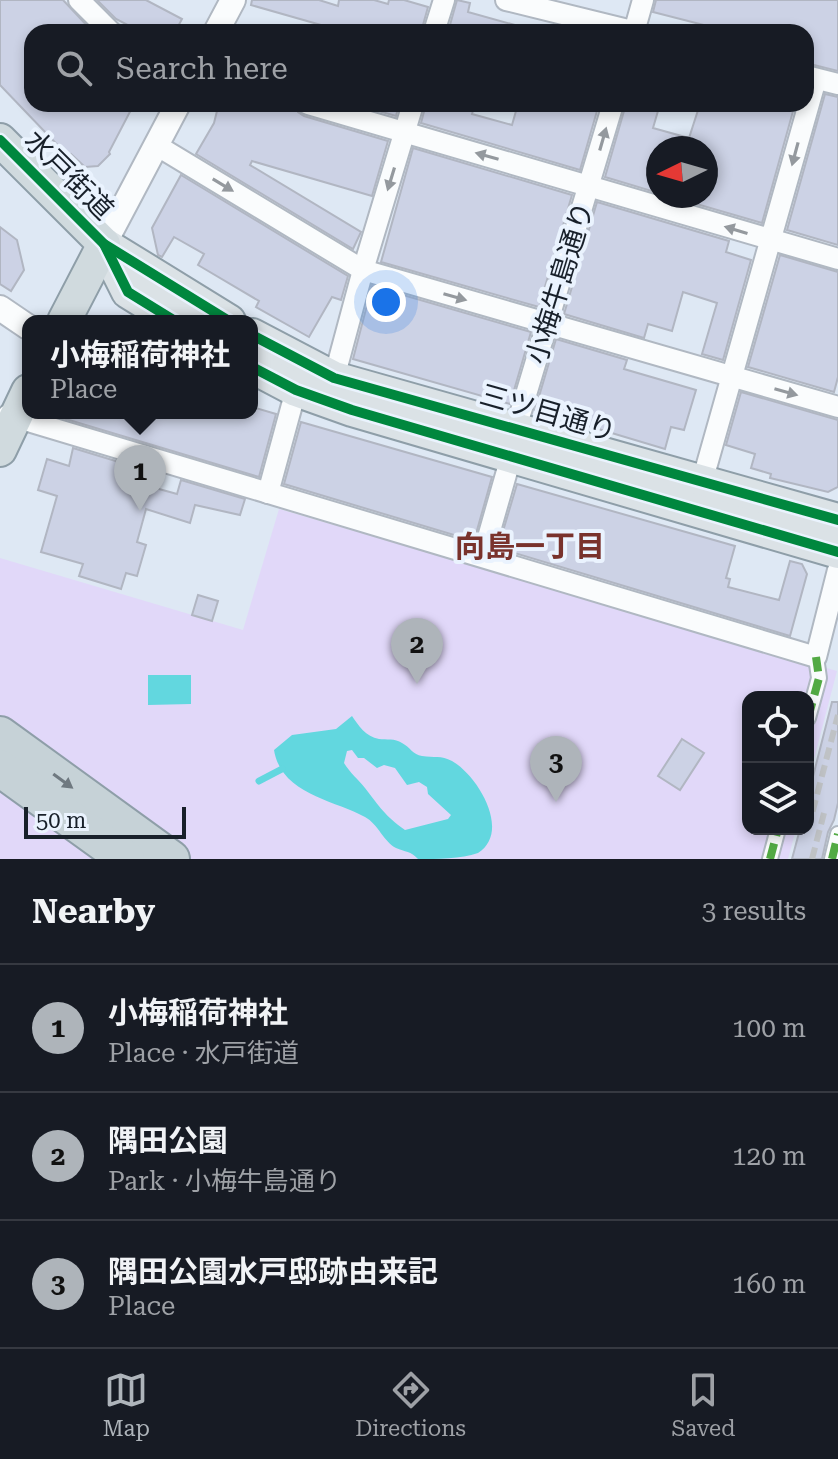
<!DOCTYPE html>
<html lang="en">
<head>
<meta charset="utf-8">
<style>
	:root { --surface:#171b24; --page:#242831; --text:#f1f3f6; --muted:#9ea1a6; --line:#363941; --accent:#aeb4ba }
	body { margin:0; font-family:"Roboto Serif","Noto Sans JP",serif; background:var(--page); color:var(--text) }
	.controls { position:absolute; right:24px; bottom:24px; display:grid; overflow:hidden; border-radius:16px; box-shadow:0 4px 12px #0003 }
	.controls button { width:72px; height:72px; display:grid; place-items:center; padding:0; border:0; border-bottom:2px solid var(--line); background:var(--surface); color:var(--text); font:40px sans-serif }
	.compass { position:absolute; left:646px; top:136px; width:72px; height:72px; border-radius:50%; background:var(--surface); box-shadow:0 4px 12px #0003; rotate:265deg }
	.scale { position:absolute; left:24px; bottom:20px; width:162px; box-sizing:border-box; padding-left:8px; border:4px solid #18202a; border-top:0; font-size:22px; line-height:28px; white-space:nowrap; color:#18202a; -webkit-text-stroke:6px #eaf3fe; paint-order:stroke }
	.you { position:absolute; left:386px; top:302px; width:28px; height:28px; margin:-20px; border:6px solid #fff; border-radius:50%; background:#1a73e8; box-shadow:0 0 0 12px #1a73e833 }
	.badge { display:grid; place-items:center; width:52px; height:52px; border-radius:50%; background:var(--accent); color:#111; font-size:26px; font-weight:700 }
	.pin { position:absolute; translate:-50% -66px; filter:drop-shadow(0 2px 4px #0008) }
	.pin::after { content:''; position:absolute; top:42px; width:28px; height:24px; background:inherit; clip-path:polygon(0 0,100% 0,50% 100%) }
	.popup { position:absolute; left:22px; top:315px; width:236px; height:104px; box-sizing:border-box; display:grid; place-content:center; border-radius:16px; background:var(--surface); filter:drop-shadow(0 2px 6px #0005); font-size:26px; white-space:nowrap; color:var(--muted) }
	.popup b { font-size:30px; color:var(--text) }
	.popup::after { content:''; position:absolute; left:50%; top:100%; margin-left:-16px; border:16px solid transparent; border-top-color:var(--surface) }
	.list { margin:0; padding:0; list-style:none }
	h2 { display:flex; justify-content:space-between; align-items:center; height:104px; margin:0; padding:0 32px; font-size:34px }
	h2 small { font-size:26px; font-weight:400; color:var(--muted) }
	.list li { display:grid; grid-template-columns:52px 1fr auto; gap:24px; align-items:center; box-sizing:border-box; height:128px; padding:0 32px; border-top:2px solid var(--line) }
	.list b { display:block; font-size:30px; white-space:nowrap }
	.list p { margin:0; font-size:26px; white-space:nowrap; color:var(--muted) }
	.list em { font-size:26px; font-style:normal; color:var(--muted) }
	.icon { flex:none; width:44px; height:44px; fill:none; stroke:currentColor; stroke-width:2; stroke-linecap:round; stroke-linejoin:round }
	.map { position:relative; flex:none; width:838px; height:859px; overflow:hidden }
	.search { position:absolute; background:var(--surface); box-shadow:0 4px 12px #0003; left:24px; right:24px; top:24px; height:88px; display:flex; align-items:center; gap:20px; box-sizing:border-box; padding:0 28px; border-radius:24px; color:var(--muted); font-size:30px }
	.sheet { height:488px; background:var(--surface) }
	nav { display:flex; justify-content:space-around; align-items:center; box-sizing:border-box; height:112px; border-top:2px solid var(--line); background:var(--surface); font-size:22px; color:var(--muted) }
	nav a { display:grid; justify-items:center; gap:4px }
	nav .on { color:var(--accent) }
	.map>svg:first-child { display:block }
	.green { fill:#e1d8f9 }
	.water { fill:#62d7df; fill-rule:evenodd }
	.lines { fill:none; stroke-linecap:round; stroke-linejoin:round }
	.stream { stroke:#62d7df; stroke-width:7 }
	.building { fill:#ccd2e5; stroke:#b1b6c2; stroke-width:2 }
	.pedestrian-casing { stroke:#b0b8c2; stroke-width:18 }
	.minor-casing { stroke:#b0b8c2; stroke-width:24 }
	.tertiary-casing { stroke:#b0b8c2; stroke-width:28 }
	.primary-casing { stroke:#8e9ea8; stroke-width:36 }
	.trunk-casing { stroke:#8e9ea8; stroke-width:36 }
	.motorway-casing { stroke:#8e9ea8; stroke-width:40 }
	.pedestrian { stroke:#fafcfd; stroke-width:14 }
	.minor { stroke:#fafcfd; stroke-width:20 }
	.tertiary { stroke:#fafcfd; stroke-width:24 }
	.primary { stroke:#dbe2e6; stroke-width:32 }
	.trunk { stroke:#d0dade; stroke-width:32 }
	.motorway { stroke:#c6d2d7; stroke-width:36 }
	.rail { stroke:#bfc2c5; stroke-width:6; stroke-dasharray:12 6; stroke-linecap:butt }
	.quiet { stroke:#52aa44; stroke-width:8; stroke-dasharray:16 8; stroke-linecap:butt }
	.cycleway-casing { stroke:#eaf3fe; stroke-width:15 }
	.cycleway { stroke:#00873e; stroke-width:10 }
	.oneway { fill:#94999e }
	.oneway2 { fill:#6f7980 }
	.labels { text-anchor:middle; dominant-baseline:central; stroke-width:8; stroke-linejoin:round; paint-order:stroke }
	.street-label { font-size:28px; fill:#18202a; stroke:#eaf3fe }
	.neighbourhood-label { font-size:30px; font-weight:bold; fill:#79322c; stroke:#eaf3fe }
</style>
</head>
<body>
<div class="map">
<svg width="838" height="859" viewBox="0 0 838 859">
	<rect width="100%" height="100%" fill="#dee8f4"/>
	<path class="green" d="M279 509 837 671 808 782V697H748V829H796L788 859H0V558L243 630Z"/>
	<g class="water">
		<path d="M148 675H191V704L148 705Z"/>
		<path d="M352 716C358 725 366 737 379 739 386 740 395 738 402 743 410 747 413 755 422 756 434 758 441 755 452 761 477 775 512 831 478 853 461 859 437 859 418 859 411 851 405 852 396 848 384 842 378 824 365 817 334 800 281 794 274 750L292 735 336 729ZM352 750 358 758H364L377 768 384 765 395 768 407 785 419 782 427 787 428 794 451 815 448 819 405 830C384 815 380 807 365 788 358 779 350 773 344 763L347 751Z"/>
	</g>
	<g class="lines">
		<path class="stream" d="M259 781 282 769"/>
	</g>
	<g class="building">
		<path d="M0 0H63L93 32H32V104H134L109 152 110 154 98 166 85 167 71 154 68 156 0 85Z"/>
		<path d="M97 0H146L182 19 175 32H141L116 19Z"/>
		<path d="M252 0H319L338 6 339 0H374L388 4 389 0H404L428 7 421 32H327L328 27 251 5Z"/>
		<path d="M457 0 470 3 468 12 522 27 521 32H448Z"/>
		<path d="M656 0H838V71L806 63V32H731L653 12Z"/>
		<path d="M825 94 838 97V245L787 230Z"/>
		<path d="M223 104H295L298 112 304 116 388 141 372 196 252 161 250 165 361 232 353 249 196 154 214 123 218 107 222 108Z"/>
		<path d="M354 104H399L396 116Z"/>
		<path d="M426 104H475L472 114 512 125 518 104H599L580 170 421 123Z"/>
		<path d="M626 104H660L653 128 689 138 700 104H795L762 223 669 196H706V148H658V193L605 177Z"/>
		<path d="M413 148 572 195 539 307 381 262Z"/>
		<path d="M181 175 348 276 341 300 332 297 309 337 256 307 259 301 198 265 204 254 174 237 162 257 158 255 152 228Z"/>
		<path d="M597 202 729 241 726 252 751 260 723 360 702 354 717 303 683 292 672 331 648 324 644 338 564 314Z"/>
		<path d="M0 227 17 240 24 270 11 291 0 284Z"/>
		<path d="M780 255 838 272V377L834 392 748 367Z"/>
		<path d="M372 286 531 332 510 404 353 359Z"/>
		<path d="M556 339 627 360 624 369 696 390 684 430 671 427 665 449 535 410Z"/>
		<path d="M741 392 838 420V487L828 492 770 478 771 474 751 468 755 454 726 445Z"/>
		<path d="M252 407 276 414 259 477 49 414 252 413Z"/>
		<path d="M301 422 492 477 474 541 284 484Z"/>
		<path d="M73 448 145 470 141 484 177 494 181 480 245 499 240 515 195 505 190 523 146 509 137 542 146 545 137 576 126 573 121 589 79 576 83 564 41 552 57 496 38 490 47 459 69 466Z"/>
		<path d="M517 484 735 546 726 578 730 579 728 587 779 600 790 561 802 564 807 574 790 636 498 548Z"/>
		<path d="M198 595 218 601 212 621 192 615Z"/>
		<path d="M832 702H838V803L834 820 828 832 822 859H792L800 829H808V796Z"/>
		<path d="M682 739 704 753 680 790 658 776Z"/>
	</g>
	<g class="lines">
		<defs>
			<g id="pedestrian">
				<path d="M808 718 819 678 816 657"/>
				<path d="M770 859 778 829"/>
				<path d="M832 859 838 834"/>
			</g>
			<g id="minor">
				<path d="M79 0 111 32"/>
				<path d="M506 0 636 32"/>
				<path d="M434 32 444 0"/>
				<path d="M634 32 643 0"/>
				<path d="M806 76 838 84"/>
				<path d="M308 104 838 259"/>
				<path d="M156 145 363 270 838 407"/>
				<path d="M334 378 363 270 413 104"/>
				<path d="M8 415 816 657 838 570"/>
				<path d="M702 482 816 79"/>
				<path d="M268 493 296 390 287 388"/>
				<path d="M483 555 511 457 516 428 613 104"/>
			</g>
			<g id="tertiary">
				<path d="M216 32 233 0"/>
				<path d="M104 244 178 104"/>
				<path d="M0 308 28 327"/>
			</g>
			<g id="primary">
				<path d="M104 244 229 321"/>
				<path d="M104 244 128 292 175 321"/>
				<path d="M252 335 334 378 838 520"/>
				<path d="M252 367 296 390 352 410 838 552"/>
			</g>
			<g id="trunk">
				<path d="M0 140 104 244 64 321"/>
				<path d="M0 450 28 391"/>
			</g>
			<g id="motorway">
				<path d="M0 735 171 859"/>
				<path d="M0 768 126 859"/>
			</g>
		</defs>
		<use href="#pedestrian" class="pedestrian-casing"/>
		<use href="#minor" class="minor-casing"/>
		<use href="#tertiary" class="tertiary-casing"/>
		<use href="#primary" class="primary-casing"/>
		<use href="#trunk" class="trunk-casing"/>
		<use href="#motorway" class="motorway-casing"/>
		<use href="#pedestrian" class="pedestrian"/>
		<use href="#minor" class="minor"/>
		<use href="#tertiary" class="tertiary"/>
		<use href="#primary" class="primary"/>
		<use href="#trunk" class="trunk"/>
		<use href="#motorway" class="motorway"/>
		<g class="rail">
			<path d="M808 829 838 715"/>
			<path d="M812 859 824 813"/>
		</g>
		<g class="quiet">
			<path d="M808 718 819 678 816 657"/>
			<path d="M770 859 778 829"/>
			<path d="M832 859 838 834"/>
		</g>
		<defs>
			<g id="cycleway">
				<path d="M0 140 104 244 229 321"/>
				<path d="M104 244 128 292 175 321"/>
				<path d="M252 335 334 378 838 520"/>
				<path d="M252 367 296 390 352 410 838 552"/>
			</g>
		</defs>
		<use href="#cycleway" class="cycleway-casing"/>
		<use href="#cycleway" class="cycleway"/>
	</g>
	<defs><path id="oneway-solid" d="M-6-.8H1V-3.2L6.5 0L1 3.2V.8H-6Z" transform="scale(2)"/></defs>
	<g class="oneway">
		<use href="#oneway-solid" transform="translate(603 139) rotate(-74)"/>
		<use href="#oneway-solid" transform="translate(795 154) rotate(105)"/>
		<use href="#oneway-solid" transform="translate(487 156) rotate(-164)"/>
		<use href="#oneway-solid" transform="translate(391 179) rotate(107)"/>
		<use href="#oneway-solid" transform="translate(223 185) rotate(31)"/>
		<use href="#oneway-solid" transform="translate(736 230) rotate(-163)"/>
		<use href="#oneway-solid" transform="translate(455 297) rotate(16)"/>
		<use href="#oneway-solid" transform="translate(786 392) rotate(16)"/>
	</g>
	<use class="oneway2" href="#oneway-solid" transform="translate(63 781) rotate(36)"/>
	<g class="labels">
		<g class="street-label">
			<text transform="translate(69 175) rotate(45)">水戸街道</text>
			<text transform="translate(560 283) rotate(-73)">小梅牛島通り</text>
			<text transform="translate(548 413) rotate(16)">三ツ目通り</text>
		</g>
		<g class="neighbourhood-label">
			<text x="530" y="546">向島一丁目</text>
		</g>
	</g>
</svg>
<div class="controls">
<button><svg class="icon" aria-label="locate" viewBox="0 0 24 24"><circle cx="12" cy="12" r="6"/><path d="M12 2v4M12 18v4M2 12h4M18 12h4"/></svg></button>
<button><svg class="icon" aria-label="layers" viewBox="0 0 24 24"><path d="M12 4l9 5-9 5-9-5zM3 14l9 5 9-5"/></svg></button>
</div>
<svg class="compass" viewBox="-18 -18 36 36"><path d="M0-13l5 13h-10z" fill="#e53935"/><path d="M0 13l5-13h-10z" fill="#9ea1a6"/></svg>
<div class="scale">50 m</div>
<div class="you"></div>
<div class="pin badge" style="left:140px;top:511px">1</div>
<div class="popup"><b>小梅稲荷神社</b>Place</div>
<div class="pin badge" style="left:417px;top:684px">2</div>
<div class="pin badge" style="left:556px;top:802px">3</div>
<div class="search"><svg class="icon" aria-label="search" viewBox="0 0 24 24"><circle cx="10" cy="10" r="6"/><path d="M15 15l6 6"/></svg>Search here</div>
</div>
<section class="sheet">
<h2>Nearby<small>3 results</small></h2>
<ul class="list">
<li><span class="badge">1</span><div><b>小梅稲荷神社</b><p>Place · 水戸街道</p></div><em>100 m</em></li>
<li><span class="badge">2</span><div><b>隅田公園</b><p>Park · 小梅牛島通り</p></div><em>120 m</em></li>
<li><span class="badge">3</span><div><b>隅田公園水戸邸跡由来記</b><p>Place</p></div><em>160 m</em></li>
</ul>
</section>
<nav>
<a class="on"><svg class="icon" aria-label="map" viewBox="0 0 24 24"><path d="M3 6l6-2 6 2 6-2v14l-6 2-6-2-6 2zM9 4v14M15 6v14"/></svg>Map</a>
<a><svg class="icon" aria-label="directions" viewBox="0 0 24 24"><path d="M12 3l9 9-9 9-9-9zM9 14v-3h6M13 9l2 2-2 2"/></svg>Directions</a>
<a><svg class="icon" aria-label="saved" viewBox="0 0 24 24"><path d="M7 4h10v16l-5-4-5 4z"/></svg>Saved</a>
</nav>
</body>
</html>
